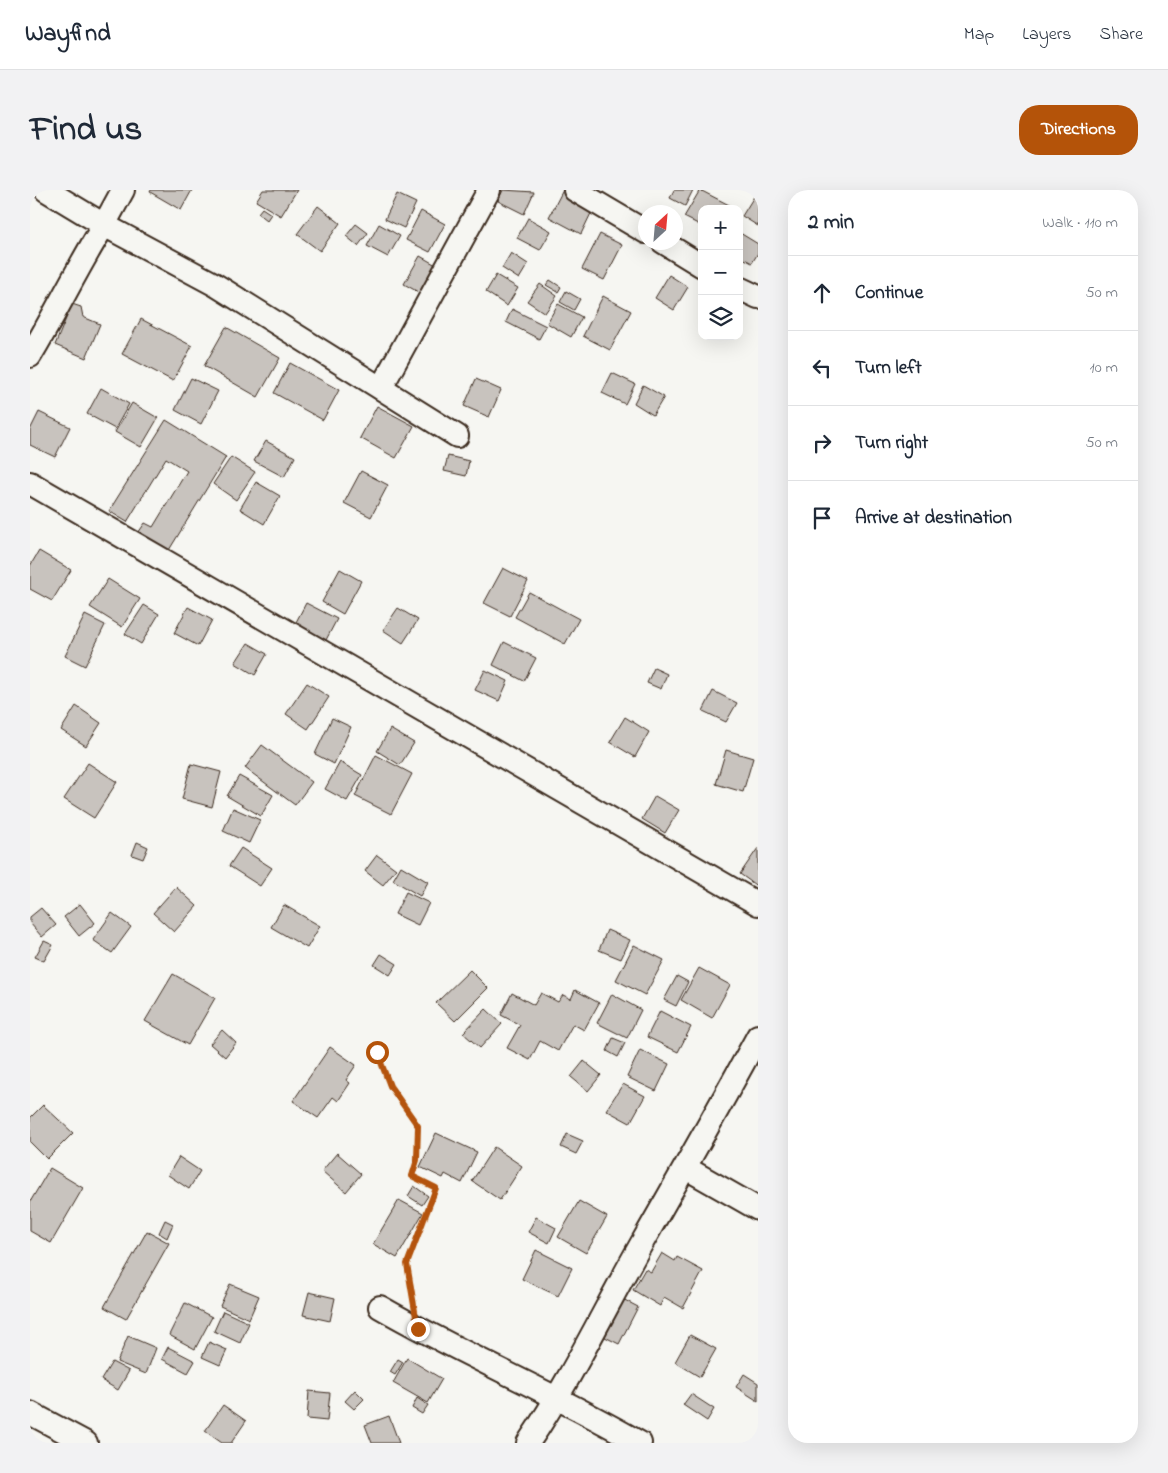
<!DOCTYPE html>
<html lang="en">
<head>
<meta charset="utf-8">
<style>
	:root { --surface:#fff; --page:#f2f2f3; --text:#1f2937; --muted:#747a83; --line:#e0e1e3; --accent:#b45309 }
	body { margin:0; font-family:"Indie Flower",sans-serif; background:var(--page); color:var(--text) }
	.controls { position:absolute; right:15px; top:15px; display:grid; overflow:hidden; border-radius:10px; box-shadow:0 5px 20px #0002 }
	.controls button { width:45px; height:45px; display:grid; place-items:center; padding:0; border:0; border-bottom:1px solid var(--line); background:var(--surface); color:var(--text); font:25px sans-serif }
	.compass { position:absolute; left:608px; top:15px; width:45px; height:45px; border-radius:50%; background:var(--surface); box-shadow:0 5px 20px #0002; rotate:26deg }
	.stop { position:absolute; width:15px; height:15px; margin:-11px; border:4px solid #b45309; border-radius:50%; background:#fff }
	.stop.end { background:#b45309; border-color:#fff; box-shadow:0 1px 5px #0008 }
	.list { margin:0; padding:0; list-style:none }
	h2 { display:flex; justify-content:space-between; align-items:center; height:65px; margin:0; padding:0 20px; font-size:21px }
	h2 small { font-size:16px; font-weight:400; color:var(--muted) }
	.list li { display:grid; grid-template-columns:32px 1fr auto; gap:15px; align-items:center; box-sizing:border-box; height:75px; padding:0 20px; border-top:1px solid var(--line) }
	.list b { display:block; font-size:19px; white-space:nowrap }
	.list em { font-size:16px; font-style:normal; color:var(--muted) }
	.icon { flex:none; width:28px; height:28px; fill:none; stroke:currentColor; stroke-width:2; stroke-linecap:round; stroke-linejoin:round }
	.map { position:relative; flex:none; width:728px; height:1253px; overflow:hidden; border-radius:20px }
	header { display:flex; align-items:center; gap:30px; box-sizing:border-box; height:70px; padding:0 25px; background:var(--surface); border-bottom:1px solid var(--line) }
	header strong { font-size:24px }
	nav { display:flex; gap:28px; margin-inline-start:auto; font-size:18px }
	.intro { display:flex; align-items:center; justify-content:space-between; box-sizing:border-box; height:120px; padding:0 30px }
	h1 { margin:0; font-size:35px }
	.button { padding:12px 22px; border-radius:20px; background:var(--accent); color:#fff; font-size:18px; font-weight:700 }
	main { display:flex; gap:30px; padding:0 30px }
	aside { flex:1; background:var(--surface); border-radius:20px; box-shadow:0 5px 20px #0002 }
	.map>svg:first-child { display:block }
	.building { fill:#c8c3be; stroke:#3b2a1e }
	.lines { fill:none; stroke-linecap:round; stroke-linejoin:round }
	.minor-casing { stroke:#3b2a1e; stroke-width:26 }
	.path { stroke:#3b2a1e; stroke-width:3; stroke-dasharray:4 4; stroke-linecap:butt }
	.minor { stroke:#f6f6f2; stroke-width:22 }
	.route { stroke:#b45309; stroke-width:6 }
</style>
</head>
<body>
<header>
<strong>Wayfind</strong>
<nav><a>Map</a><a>Layers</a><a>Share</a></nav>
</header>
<div class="intro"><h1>Find us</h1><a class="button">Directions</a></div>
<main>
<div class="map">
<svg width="728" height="1253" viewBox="0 0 728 1253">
	<rect width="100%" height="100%" fill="#f6f6f2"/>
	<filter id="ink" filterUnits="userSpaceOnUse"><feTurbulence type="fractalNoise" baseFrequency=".02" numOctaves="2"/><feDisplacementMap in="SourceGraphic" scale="10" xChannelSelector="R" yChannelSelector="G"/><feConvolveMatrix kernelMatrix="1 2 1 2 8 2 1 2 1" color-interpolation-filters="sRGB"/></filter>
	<g filter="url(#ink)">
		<g class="building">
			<path d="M121 0H162L151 20 120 2Z"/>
			<path d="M233 0H267L251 26 226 11Z"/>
			<path d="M473 0 504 2 494 24 468 11Z"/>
			<path d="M533 0 565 15 551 44 519 27Z"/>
			<path d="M644 0H663L655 16 640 8Z"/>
			<path d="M670 0 701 16 699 19H672V36L654 27Z"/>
			<path d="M728 0V36L712 26Z"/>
			<path d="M367 4 386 13 374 38 355 29Z"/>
			<path d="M288 16 310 33 290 61 267 44Z"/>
			<path d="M232 18 241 24 237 30 228 23Z"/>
			<path d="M391 21 415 34 400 62 376 50Z"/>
			<path d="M498 28 521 41 510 60 487 48Z"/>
			<path d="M326 34 338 43 328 56 316 46Z"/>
			<path d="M349 34 370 46 358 67 337 56Z"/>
			<path d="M710 43 728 54V63L722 73 709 66Z"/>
			<path d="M570 44 592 55 574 90 552 79Z"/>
			<path d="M481 63 498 74 489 89 472 78Z"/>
			<path d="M390 66 413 79 397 107 374 94Z"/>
			<path d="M466 85 488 98 477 116 456 102Z"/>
			<path d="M639 85 658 97 644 120 625 108Z"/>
			<path d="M520 90 531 97 528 102 516 95Z"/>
			<path d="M510 94 527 106 515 123 497 111Z"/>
			<path d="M536 101 550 109 544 120 530 112Z"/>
			<path d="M573 106 601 121 580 160 553 146Z"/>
			<path d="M42 114 51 117 53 127 70 134 56 168 25 155Z"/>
			<path d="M528 114 552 127 541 147 517 133Z"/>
			<path d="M482 119 516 136 509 149 476 132Z"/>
			<path d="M111 129 162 156 143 191 92 164Z"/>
			<path d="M196 137 250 168 228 207 174 176Z"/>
			<path d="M260 173 309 200 293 230 244 203Z"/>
			<path d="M582 183 605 194 595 214 572 203Z"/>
			<path d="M161 188 188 201 171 234 145 220Z"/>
			<path d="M446 189 471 200 459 227 434 216Z"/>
			<path d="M613 195 634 207 623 225 604 213Z"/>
			<path d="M71 198 99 214 85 239 57 224Z"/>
			<path d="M102 213 128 228 111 257 85 242Z"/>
			<path d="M347 216 384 236 366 268 330 248Z"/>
			<path d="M9 222 40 237 25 267 0 255V240Z"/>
			<path d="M136 230 196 267 136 365 106 346 115 333 123 337 157 281 136 268 97 332 79 321Z"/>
			<path d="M236 251 265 267 254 287 224 271Z"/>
			<path d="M418 266 439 271 436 286 414 281Z"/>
			<path d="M201 267 225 282 206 310 183 294Z"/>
			<path d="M331 281 358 295 341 327 314 313Z"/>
			<path d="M226 292 250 306 234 334 210 319Z"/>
			<path d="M9 361 41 380 22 411 0 399V376Z"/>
			<path d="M473 378 498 391 480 426 454 413Z"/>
			<path d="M310 379 331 391 313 424 292 412Z"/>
			<path d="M78 389 110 409 92 437 60 417Z"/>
			<path d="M499 402 549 429 535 454 485 427Z"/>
			<path d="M276 413 307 429 296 450 265 434Z"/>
			<path d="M114 415 129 424 111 454 95 444Z"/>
			<path d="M158 417 182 430 168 456 144 443Z"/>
			<path d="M368 418 388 430 373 453 353 440Z"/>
			<path d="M55 425 75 435 55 476 35 466Z"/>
			<path d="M474 452 506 468 494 491 463 475Z"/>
			<path d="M218 453 237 464 225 485 205 473Z"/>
			<path d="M624 478 637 484 631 499 617 493Z"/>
			<path d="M455 480 478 491 469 511 445 500Z"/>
			<path d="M277 493 299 507 278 539 256 524Z"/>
			<path d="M683 501 707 513 696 532 673 521Z"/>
			<path d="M46 516 71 533 56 556 31 540Z"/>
			<path d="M595 527 619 542 605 567 580 552Z"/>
			<path d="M302 528 321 537 304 574 285 564Z"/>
			<path d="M360 539 384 553 370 575 347 561Z"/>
			<path d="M232 555 282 592 265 615 215 578Z"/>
			<path d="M696 560 723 568 713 602 686 594Z"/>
			<path d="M346 565 382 584 361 624 325 606Z"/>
			<path d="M310 572 332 585 317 611 295 599Z"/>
			<path d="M58 573 87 592 64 628 34 609Z"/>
			<path d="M161 574 191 582 182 617 152 609Z"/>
			<path d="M209 586 243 605 231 626 197 606Z"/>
			<path d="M625 606 649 620 635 643 612 629Z"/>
			<path d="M203 618 230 630 219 653 193 641Z"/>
			<path d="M107 652 118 657 113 669 102 665Z"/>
			<path d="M211 658 242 678 230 696 199 676Z"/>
			<path d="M728 658V697L710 684Z"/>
			<path d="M347 665 366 679 353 695 335 681Z"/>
			<path d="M371 676 398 692 390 706 363 690Z"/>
			<path d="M146 697 167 716 144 742 123 723Z"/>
			<path d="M376 702 399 713 388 735 365 724Z"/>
			<path d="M50 714 65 733 49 746 34 727Z"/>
			<path d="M254 715 290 736 277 758 241 737Z"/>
			<path d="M11 718 26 735 12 747 0 733V727Z"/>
			<path d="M82 723 101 737 82 763 63 750Z"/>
			<path d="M577 740 600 750 591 769 569 760Z"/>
			<path d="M14 751 23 755 14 771 5 767Z"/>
			<path d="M604 755 634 770 615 805 586 790Z"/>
			<path d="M351 764 367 774 360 785 344 775Z"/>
			<path d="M669 778 700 795 682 828 651 810Z"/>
			<path d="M440 780 458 798 425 831 406 813Z"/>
			<path d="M143 784 185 808 158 855 115 831Z"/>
			<path d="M647 786 658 792 646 816 634 810Z"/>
			<path d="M545 800 569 813 554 840 543 834 528 861 510 851 500 870 477 858 490 835 471 825 482 803 504 815 511 803 528 812 533 805 541 809Z"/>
			<path d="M582 804 611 820 597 848 567 833Z"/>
			<path d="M456 819 472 834 450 858 433 843Z"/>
			<path d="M630 821 661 837 648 862 617 847Z"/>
			<path d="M192 840 206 853 195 867 180 854Z"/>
			<path d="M583 848 595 853 588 867 577 861Z"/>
			<path d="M300 857 326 875 316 890 320 893 308 911 303 907 288 928 263 911Z"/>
			<path d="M610 860 639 874 626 901 597 887Z"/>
			<path d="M554 871 571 885 558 901 541 887Z"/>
			<path d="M593 894 615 906 600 933 576 920Z"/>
			<path d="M13 915 43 943 17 969 0 952V928Z"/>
			<path d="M406 943 447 962 432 993 415 984 413 988 390 977Z"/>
			<path d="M537 944 553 951 546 964 531 957Z"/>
			<path d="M464 957 492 976 470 1010 442 991Z"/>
			<path d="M307 963 331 984 316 1002 292 981Z"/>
			<path d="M149 967 170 981 159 999 138 985Z"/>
			<path d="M20 978 53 998 21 1053 0 1041V1012Z"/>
			<path d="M384 996 398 1006 392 1015 378 1006Z"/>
			<path d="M369 1010 393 1023 367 1068 343 1054Z"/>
			<path d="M549 1011 577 1027 556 1063 528 1047Z"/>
			<path d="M506 1027 526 1038 519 1053 498 1042Z"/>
			<path d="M135 1030 143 1034 137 1048 129 1043Z"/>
			<path d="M117 1041 139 1053 96 1129 74 1117Z"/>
			<path d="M506 1060 542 1078 528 1106 492 1089Z"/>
			<path d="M632 1063 645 1071 647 1067 673 1081 653 1118 634 1107 630 1116 603 1100 615 1079 621 1082Z"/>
			<path d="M200 1094 229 1106 219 1129 190 1116Z"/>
			<path d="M279 1102 305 1108 300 1131 273 1125Z"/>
			<path d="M587 1106 608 1117 589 1154 567 1143Z"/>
			<path d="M155 1113 182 1127 165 1159 139 1145Z"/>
			<path d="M193 1121 219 1133 210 1153 184 1141Z"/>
			<path d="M660 1145 686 1159 670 1187 645 1172Z"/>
			<path d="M98 1146 126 1158 116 1184 87 1172Z"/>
			<path d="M179 1152 197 1160 190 1175 172 1167Z"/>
			<path d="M138 1157 165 1171 158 1183 132 1169Z"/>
			<path d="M377 1168 412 1189 398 1213 363 1193Z"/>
			<path d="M368 1169 373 1172 365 1185 360 1182Z"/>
			<path d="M82 1172 99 1181 88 1200 71 1190Z"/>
			<path d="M714 1184 728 1193V1211L706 1197Z"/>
			<path d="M325 1200 334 1209 324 1219 315 1211Z"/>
			<path d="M279 1201 300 1203 297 1231 277 1229Z"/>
			<path d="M661 1204 684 1219 677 1231 653 1215Z"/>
			<path d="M387 1208 398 1215 392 1224 382 1218Z"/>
			<path d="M193 1215 216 1231 201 1253H192L175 1241Z"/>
			<path d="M359 1226 369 1253H342L335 1235Z"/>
		</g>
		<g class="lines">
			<defs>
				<g id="minor">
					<path d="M93 0 74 35 184 94 427 246"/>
					<path d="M545 0 616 42"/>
					<path d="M633 52 672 76"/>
					<path d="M709 98 728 107"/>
					<path d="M0 166C26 123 47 78 74 35L16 0"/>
					<path d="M351 198 459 0"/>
					<path d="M0 293 728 714"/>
					<path d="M656 978 728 1019"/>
					<path d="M350 1117C435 1166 526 1204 610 1253"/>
					<path d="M0 1223 56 1253"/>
					<path d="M498 1253C540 1191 572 1124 609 1058 649 988 689 918 728 846"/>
				</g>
			</defs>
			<use href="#minor" class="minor-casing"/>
			<path class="path" d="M347 862 360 896 388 936 387 970 382 986 406 998 377 1074 384 1113"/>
			<use href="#minor" class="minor"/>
		</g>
	</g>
	<g class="lines" filter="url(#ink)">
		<path class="route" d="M347 862 360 896 388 936 387 970 382 986 406 998 377 1074 388 1139"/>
	</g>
</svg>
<div class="controls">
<button>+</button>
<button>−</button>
<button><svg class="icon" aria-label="layers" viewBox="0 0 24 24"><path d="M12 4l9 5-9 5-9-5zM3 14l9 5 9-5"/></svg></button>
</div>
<svg class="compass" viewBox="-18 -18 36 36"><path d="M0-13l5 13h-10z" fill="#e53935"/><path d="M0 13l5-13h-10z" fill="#747a83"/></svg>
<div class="stop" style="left:347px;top:862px"></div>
<div class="stop end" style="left:388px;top:1139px"></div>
</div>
<aside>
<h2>2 min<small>Walk · 110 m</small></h2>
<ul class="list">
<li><svg class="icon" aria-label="ahead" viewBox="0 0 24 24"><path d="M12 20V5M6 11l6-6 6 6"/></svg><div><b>Continue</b></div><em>50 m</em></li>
<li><svg class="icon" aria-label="left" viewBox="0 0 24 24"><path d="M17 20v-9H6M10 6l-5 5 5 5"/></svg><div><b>Turn left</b></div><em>10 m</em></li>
<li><svg class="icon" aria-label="right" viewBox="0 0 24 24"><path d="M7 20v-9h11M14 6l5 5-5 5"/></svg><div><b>Turn right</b></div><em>50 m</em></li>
<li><svg class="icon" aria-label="arrive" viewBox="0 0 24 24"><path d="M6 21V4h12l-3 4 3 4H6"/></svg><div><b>Arrive at destination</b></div></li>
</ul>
</aside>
</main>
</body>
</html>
